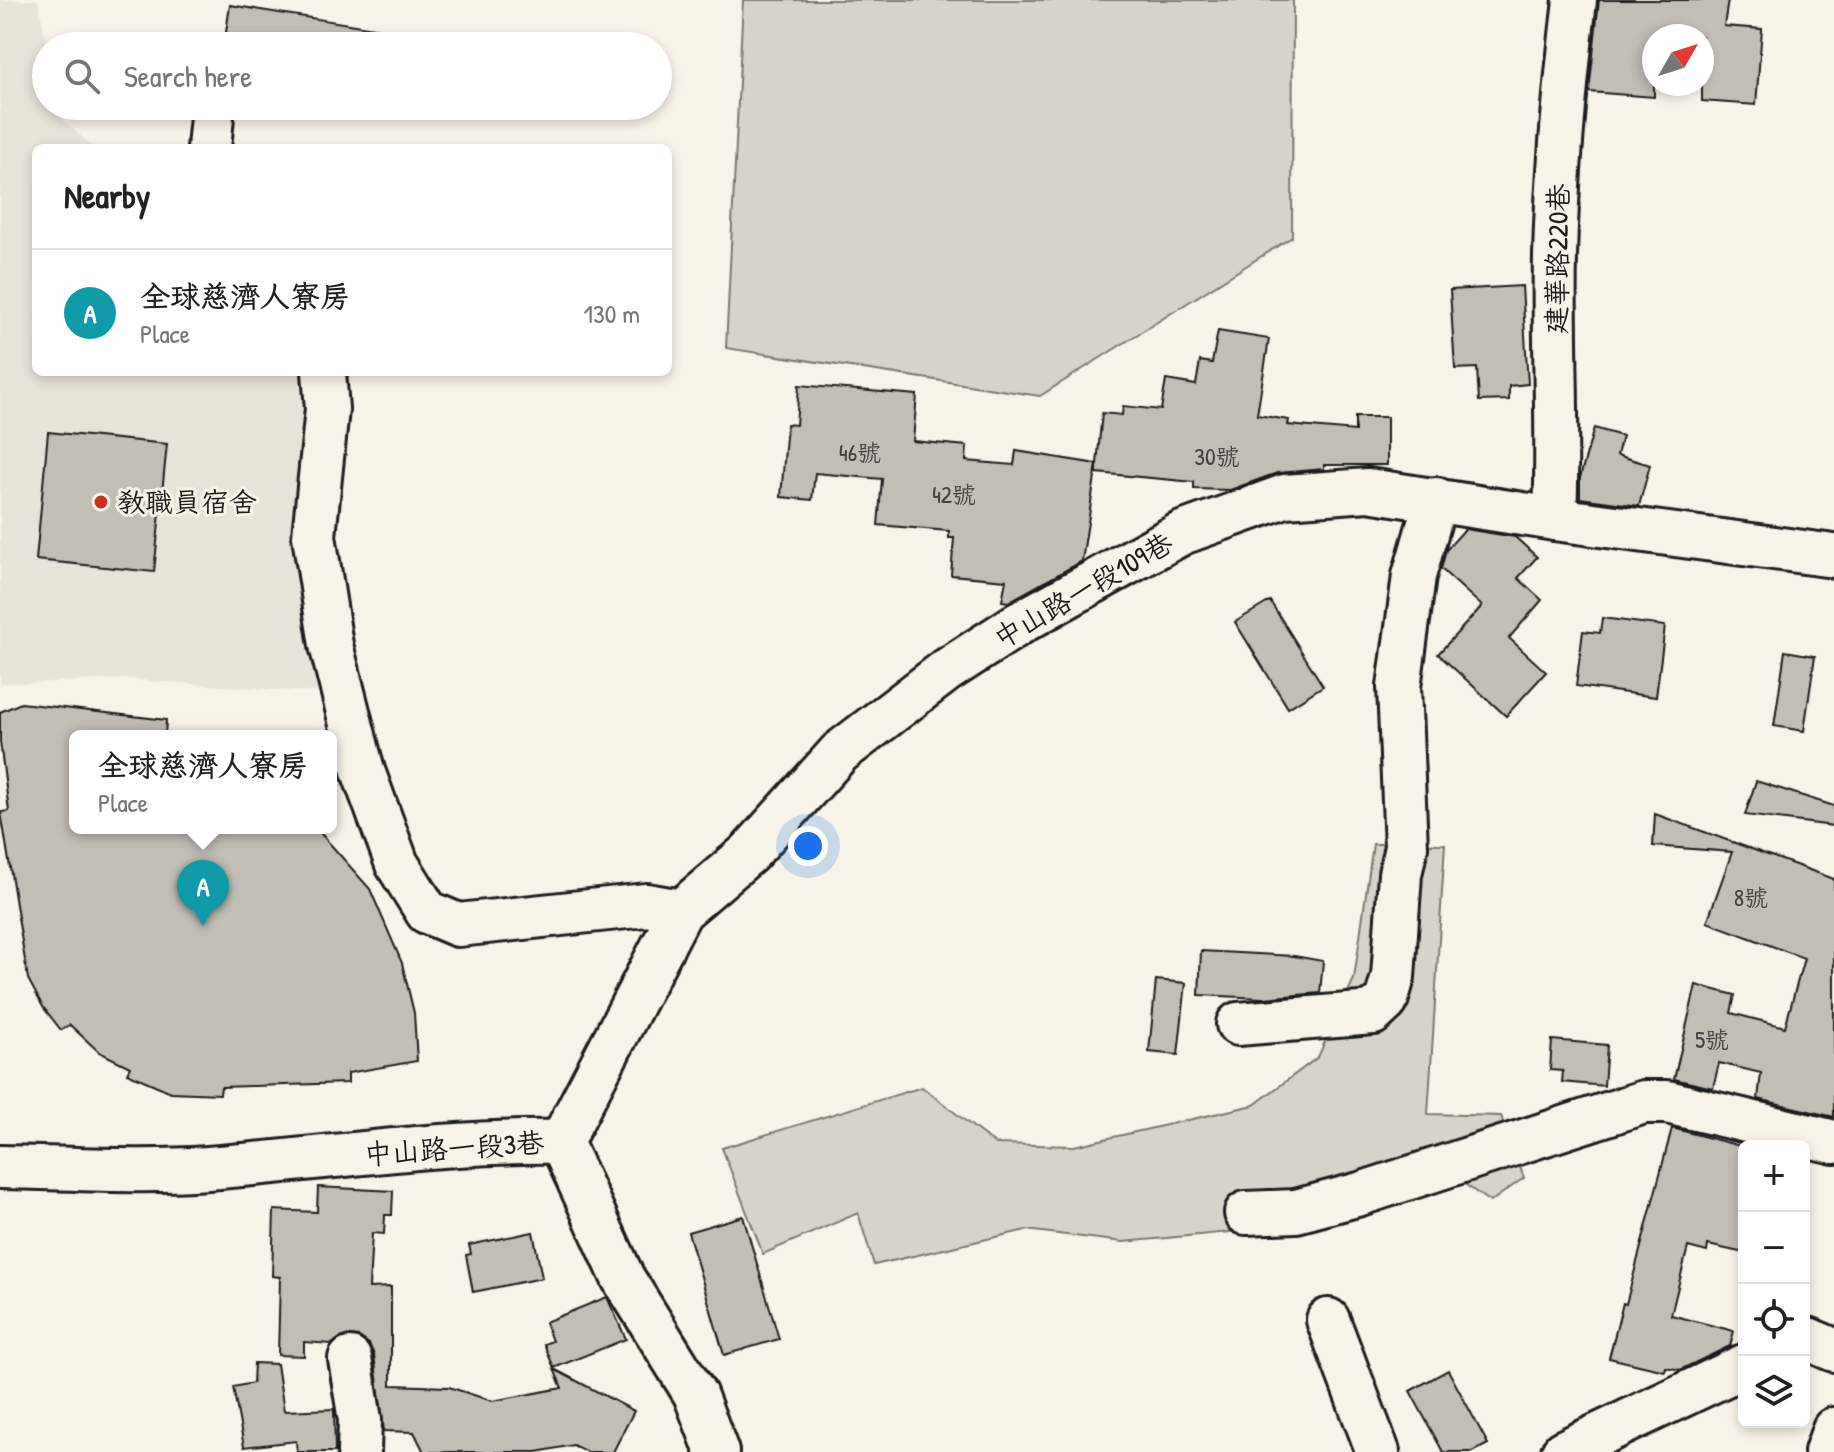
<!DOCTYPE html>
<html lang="en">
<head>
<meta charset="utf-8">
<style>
	:root { --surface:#fff; --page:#f2f2f2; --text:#222; --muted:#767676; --line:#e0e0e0; --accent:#1a73e8 }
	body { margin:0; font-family:"Patrick Hand","LXGW WenKai TC",sans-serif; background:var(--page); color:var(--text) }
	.controls { position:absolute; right:24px; bottom:24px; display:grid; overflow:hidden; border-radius:12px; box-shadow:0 4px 12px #0003 }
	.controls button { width:72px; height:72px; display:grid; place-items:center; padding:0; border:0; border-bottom:2px solid var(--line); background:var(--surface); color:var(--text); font:40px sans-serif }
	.compass { position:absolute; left:1642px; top:24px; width:72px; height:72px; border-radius:50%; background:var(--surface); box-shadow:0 4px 12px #0003; rotate:51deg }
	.you { position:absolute; left:808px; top:846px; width:28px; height:28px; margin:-20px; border:6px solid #fff; border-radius:50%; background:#1a73e8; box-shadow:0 0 0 12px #1a73e833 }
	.badge { display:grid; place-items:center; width:52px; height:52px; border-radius:50%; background:var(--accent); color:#fff; font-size:26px; font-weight:700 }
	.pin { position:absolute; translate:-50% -66px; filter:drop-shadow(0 2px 4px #0008) }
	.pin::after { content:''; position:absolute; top:42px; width:28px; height:24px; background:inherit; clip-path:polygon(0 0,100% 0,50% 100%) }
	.popup { position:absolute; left:69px; top:730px; width:268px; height:104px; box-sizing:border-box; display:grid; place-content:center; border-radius:12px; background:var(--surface); filter:drop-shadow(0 2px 6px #0005); font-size:26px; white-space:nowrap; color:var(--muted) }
	.popup b { font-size:30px; color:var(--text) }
	.popup::after { content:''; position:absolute; left:50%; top:100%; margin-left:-16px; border:16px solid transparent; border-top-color:var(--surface) }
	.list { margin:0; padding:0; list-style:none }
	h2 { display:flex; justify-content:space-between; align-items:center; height:104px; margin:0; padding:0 32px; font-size:34px }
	h2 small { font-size:26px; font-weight:400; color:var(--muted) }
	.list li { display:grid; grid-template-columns:52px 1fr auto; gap:24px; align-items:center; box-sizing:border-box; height:128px; padding:0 32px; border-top:2px solid var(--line) }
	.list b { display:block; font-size:30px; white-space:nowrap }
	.list p { margin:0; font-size:26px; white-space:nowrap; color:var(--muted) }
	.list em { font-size:26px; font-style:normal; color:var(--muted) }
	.icon { flex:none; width:44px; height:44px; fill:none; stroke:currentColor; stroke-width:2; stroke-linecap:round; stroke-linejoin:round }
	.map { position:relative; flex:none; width:1834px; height:1452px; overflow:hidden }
	.search { position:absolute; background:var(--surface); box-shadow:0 4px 12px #0003; left:32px; top:32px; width:640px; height:88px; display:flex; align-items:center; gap:20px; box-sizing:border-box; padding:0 28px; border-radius:44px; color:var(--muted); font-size:30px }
	.panel { position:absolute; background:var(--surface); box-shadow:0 4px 12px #0003; left:32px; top:144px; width:640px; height:232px; border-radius:12px }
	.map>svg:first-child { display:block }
	.built { fill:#e6e3d9 }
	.green { fill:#d7d3cb; stroke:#7a7874; stroke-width:2 }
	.building { fill:#c0beb5; stroke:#1c1c1c; stroke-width:2 }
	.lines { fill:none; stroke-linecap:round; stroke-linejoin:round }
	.minor-casing { stroke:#1c1c1c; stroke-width:48 }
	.minor { stroke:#f7f3e8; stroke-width:42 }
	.poi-dot { fill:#c8321e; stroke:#f7f3e8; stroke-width:3 }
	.labels { text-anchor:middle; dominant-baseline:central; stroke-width:6; stroke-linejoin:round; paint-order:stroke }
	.number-label { font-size:24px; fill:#454442 }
	.street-label { font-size:28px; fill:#1c1c1c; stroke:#f7f3e8 }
	.poi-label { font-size:28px; fill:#1c1c1c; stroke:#f7f3e8; text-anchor:start }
</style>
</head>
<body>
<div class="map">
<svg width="1834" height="1452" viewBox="0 0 1834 1452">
	<rect width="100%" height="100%" fill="#f7f3e8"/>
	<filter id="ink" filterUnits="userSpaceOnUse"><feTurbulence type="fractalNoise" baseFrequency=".0125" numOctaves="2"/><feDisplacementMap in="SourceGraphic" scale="16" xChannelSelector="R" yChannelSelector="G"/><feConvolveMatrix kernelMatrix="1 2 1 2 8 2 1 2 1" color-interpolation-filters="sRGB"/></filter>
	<g filter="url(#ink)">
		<path class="built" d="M0 0H38L47 46 46 106H58L61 118 94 148H36V372H307L321 693 123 679 0 684Z"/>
		<g class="green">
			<path d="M743 0H1293L1292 237 1040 396 726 348Z"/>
			<path d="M1373 844H1445L1428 1114 1501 1116 1524 1178 1490 1202 1445 1170 1274 1228 1123 1242 1026 1230 874 1265 858 1213 763 1254 722 1148 922 1087 995 1144 1074 1146 1254 1105 1318 1057 1354 979Z"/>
		</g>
		<g class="building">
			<path d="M1599 0H1728L1724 26 1762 29 1756 105 1702 101V36H1654V97L1589 92Z"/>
			<path d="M230 5 399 32 398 46H224Z"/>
			<path d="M1522 286 1528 384 1509 386V400L1479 401 1477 368 1455 369 1450 290Z"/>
			<path d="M1218 331 1269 339 1257 415 1289 420 1288 425 1355 431V417H1387V465H1324V469L1277 473 1230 490 1194 489V482L1097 473V464L1082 561 1008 602 1002 601 1006 580 951 575 954 538H949V531L878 525 882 479 815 473 812 500 781 497 787 424 796 425 799 385 917 395 913 441 967 446 966 461 1014 465 1016 451 1097 464 1102 413 1122 415 1123 406 1161 410 1166 380 1196 385 1200 361 1212 363Z"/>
			<path d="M1594 428 1622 436 1617 455 1650 465 1639 506 1580 498V478Z"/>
			<path d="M48 432 167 444 154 572 36 560Z"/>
			<path d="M1465 529 1515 537 1537 557 1518 578 1542 600 1509 638 1546 672 1506 716 1438 654 1482 606 1441 569 1446 550Z"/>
			<path d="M1270 601 1323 686 1288 708 1235 622Z"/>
			<path d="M1602 618 1665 626 1656 697 1576 686 1583 631 1600 633Z"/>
			<path d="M1785 651 1815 656 1804 731 1774 726Z"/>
			<path d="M21 703 166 720 165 736H75V828H316L370 889 402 963 414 1013 417 1061 348 1073V1083L221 1087 220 1094 171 1092 127 1073 130 1067 99 1052 70 1025 61 1030 43 1007 28 979 1 812 9 811 0 742V712Z"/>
			<path d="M1756 781 1834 806V826L1745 815Z"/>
			<path d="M1655 814 1834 879V1117L1758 1099 1761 1073 1719 1063 1713 1088 1674 1079 1696 985 1735 995 1731 1013 1785 1027 1804 958 1707 922 1732 852 1653 846Z"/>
			<path d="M1201 951 1294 956 1323 961 1320 993 1263 998 1199 995Z"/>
			<path d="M1156 980 1186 983 1178 1055 1149 1052Z"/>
			<path d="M1552 1040 1607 1045 1604 1086 1562 1082 1563 1071 1550 1070Z"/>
			<path d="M1672 1128 1744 1147V1253L1708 1245 1707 1252 1688 1247 1671 1315 1734 1331 1730 1346 1680 1370 1666 1367 1665 1371 1609 1358 1623 1303 1626 1304Z"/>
			<path d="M318 1187 393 1191 392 1215H385L384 1234 372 1233 369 1288 391 1287V1385L449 1387 492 1401 562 1388 554 1369 634 1411 613 1452H587L573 1445 537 1452H424L414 1432 384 1431 374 1355 369 1344 359 1337 345 1336 332 1344 304 1342V1356L278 1355 280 1277 272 1276 274 1210 317 1212Z"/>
			<path d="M743 1216 779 1339 724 1355 688 1232Z"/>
			<path d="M533 1232 542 1278 473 1292 466 1255 471 1254 469 1245Z"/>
			<path d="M607 1297 626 1339 554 1368 544 1344 552 1341 545 1322Z"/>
			<path d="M254 1363 277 1364 284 1411 334 1409 335 1452H297L296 1441 244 1447 233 1387 253 1383Z"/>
			<path d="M1448 1370 1488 1444 1473 1452H1443L1410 1391Z"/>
		</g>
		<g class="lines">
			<defs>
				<g id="minor">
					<path d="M209 148 213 106"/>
					<path d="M324 372 327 409 314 536 331 645 363 771 397 864 427 912 458 925 646 905 681 911"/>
					<path d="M1555 519C1559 431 1553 344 1555 256 1557 170 1565 86 1575 0"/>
					<path d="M1238 1024 1373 1013 1386 1001 1393 977 1400 874 1406 847 1399 687 1414 576 1436 499"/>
					<path d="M561 1142 681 911 749 853 840 752 947 670 1023 621 1182 533 1285 496 1368 490 1555 519 1834 556"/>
					<path d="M561 1142 623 1278 695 1394 717 1452"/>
					<path d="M0 1167C69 1168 139 1173 208 1168 326 1159 443 1140 561 1142"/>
					<path d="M1246 1213 1296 1211 1360 1194 1644 1102H1667L1834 1142"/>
					<path d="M1328 1320 1378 1452"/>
					<path d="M1804 1341 1808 1339 1834 1350"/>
					<path d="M350 1359 360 1420 359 1452"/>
					<path d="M1563 1452 1744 1366"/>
					<path d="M1826 1452 1834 1429"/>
				</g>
			</defs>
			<use href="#minor" class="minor-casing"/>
			<use href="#minor" class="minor"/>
		</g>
	</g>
	<circle class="poi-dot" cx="101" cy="502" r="8"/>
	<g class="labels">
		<g class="number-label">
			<text x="860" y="452">46號</text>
			<text x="1217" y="456">30號</text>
			<text x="954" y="494">42號</text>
			<text x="1751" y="897">8號</text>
			<text x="1712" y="1039">5號</text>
		</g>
		<g class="street-label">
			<text transform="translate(1557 259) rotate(-89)">建華路220巷</text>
			<text transform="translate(1083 590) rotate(-30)">中山路一段109巷</text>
			<text transform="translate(454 1148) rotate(-4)">中山路一段3巷</text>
		</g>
		<g class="poi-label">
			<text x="117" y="502">教職員宿舍</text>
		</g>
	</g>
</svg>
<div class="controls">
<button>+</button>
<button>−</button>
<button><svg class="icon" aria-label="locate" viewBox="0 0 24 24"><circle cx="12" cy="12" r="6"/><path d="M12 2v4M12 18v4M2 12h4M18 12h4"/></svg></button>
<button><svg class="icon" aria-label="layers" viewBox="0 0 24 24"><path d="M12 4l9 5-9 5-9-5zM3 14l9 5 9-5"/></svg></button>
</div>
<svg class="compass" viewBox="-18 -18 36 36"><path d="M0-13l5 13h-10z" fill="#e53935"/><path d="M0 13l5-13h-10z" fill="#767676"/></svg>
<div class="you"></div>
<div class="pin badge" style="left:203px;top:926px;background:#0f9aa8">A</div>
<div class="popup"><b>全球慈濟人寮房</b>Place</div>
<div class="search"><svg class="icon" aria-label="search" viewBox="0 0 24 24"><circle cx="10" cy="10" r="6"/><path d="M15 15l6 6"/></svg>Search here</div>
<section class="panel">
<h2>Nearby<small></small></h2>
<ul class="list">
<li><span class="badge" style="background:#0f9aa8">A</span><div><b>全球慈濟人寮房</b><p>Place</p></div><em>130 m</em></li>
</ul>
</section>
</div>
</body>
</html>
